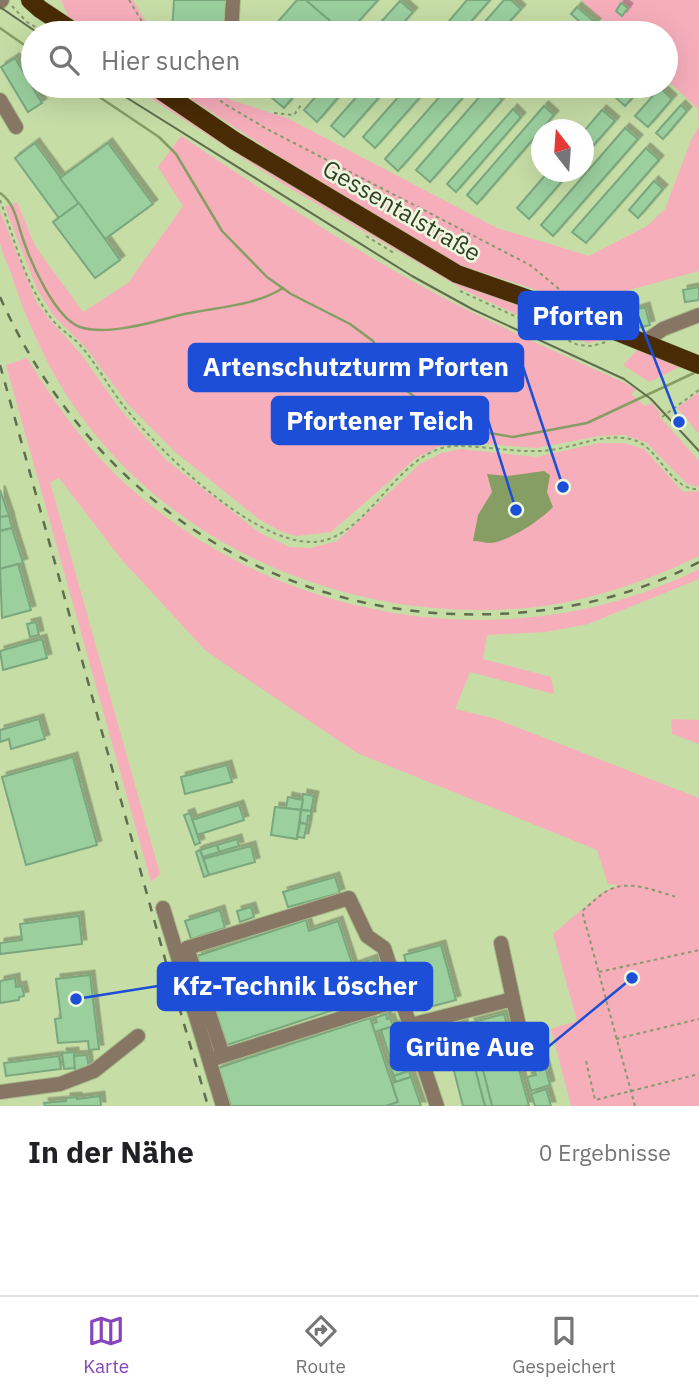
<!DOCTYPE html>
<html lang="de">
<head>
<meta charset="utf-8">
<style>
	:root { --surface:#fff; --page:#f2f2f2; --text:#202124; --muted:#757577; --line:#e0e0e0; --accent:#8645ba }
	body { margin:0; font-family:"IBM Plex Sans",sans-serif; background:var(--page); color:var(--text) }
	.compass { position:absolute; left:531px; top:119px; width:63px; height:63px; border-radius:50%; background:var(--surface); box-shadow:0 7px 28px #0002; rotate:343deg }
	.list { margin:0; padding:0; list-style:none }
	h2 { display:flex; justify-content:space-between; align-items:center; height:91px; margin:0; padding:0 28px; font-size:30px }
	h2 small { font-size:23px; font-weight:400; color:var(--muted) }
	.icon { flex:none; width:38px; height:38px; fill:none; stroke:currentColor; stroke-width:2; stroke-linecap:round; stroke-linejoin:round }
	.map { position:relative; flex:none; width:699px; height:1106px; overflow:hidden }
	.search { position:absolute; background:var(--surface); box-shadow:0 7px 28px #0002; left:21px; right:21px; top:21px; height:77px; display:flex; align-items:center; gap:18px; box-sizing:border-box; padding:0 24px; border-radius:38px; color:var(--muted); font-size:26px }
	.sheet { height:189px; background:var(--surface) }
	nav { display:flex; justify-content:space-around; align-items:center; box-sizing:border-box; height:98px; border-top:2px solid var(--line); background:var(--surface); font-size:19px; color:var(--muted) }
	nav a { display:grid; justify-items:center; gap:4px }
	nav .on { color:var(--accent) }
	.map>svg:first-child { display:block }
	.green { fill:#f6aebb }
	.water { fill:#869e63 }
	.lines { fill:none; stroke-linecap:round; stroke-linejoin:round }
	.stream { stroke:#869e63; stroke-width:2.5 }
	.building { fill:#9bcf9e; stroke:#7aa77e; stroke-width:2; filter:url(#shadow) }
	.minor-casing { stroke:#a6ba8a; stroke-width:16 }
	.major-casing { stroke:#a6ba8a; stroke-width:19 }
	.path { stroke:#889970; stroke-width:2; stroke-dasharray:3.5 3.5; stroke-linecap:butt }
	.minor { stroke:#887664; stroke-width:14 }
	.major { stroke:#492b05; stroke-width:18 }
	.tram { stroke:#606d4e; stroke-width:2 }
	.rail { stroke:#606d4e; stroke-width:2.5; stroke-dasharray:9 9; stroke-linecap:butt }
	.labels { text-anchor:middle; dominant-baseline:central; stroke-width:5; stroke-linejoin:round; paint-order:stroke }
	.street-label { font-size:24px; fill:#353e28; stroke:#edf9de }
	.leader { fill:none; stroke:#1d4ed8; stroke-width:2.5 }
	.callout-dot { fill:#1d4ed8; stroke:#edf9de; stroke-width:2.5 }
	.callout { fill:#1d4ed8; stroke:#1d4ed8; stroke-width:2.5 }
	.callout-label { font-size:26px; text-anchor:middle; font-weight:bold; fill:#fff }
</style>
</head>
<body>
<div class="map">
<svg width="699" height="1106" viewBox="0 0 699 1106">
	<defs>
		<filter id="shadow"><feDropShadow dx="4.5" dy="-4.5" stdDeviation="0" flood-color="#0004"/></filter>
	</defs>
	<rect width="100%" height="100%" fill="#c6dda6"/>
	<g class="green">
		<path d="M61 0H133L146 22 158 33H89L70 20Z"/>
		<path d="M581 0H699V125L698 109 666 79V33H616Z"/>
		<path d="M132 86H145L237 147 408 251 618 337 588 343 535 323 464 290 286 186Z"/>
		<path d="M171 86H216L231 100 287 118 497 228 589 256 647 226 665 209 691 140 699 126V271L622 292 615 315 453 263 280 157Z"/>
		<path d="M181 136C261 189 342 243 427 289 491 324 558 352 625 383L636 390 631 394 645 406 652 403 661 414 659 416 699 461V487L687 484 647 443 625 435 599 436 537 448 460 442 438 447 416 458 331 532 297 536 282 532 260 520 174 451 127 403 87 349 54 316 37 289 5 207 17 202 35 246 83 312 128 283 183 206 158 167Z"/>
		<path d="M0 211 36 301 49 319 81 354 119 408 166 460 260 533 290 547 311 548 337 541 420 464 441 453 461 449 536 457 599 443H624L644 449 683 492 699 491V556C645 582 587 602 527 608 336 625 137 535 47 361 33 332 20 303 11 273 7 263 2 253 0 243 0 233 0 221 0 211Z"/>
		<path d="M639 348 682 366 649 382 623 365Z"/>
		<path d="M27 358C53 400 81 441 117 476 270 622 509 664 699 569V579L588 624 545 632 487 635 483 659 551 677 554 694 470 672 455 709 493 718 699 798V1106H571L551 1029 577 1021 553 934 604 891 619 885 608 884 597 850 357 753 206 651 122 560 59 478 50 482 160 874 151 882 6 365Z"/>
		<path d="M699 392V434L677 408Z"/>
		<path d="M671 719 699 720V744L672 734Z"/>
	</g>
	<path class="water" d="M544 471 550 475 547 492 553 507C541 520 508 542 490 543 485 543 479 541 473 541L478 515 492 492 487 474 508 476Z"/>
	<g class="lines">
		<g class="stream">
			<path d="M0 28 33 51"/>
			<path d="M83 86 159 137 176 154 222 231 267 277 291 294 350 324 373 341 389 370 407 391 434 412 466 429 513 437 587 423 696 372"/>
			<path d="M0 193C15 203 17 222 23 239 31 263 55 318 80 327 107 336 154 322 180 315 214 307 253 307 283 288"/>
		</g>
	</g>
	<g class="building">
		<path d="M174 0H228L226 33H174L172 31Z"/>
		<path d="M297 0H306L344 33H268Z"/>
		<path d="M306 0H378L348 33H344Z"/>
		<path d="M467 0H490L461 33H451L444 27Z"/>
		<path d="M504 0H511L521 9 499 33H475Z"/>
		<path d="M400 1 413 12 394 33H371Z"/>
		<path d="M621 3 628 8 622 16 616 11Z"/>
		<path d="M577 7 596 23 589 30 571 14Z"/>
		<path d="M15 58 42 103 28 112 1 67Z"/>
		<path d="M258 86H302L284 108Z"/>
		<path d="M325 86H348L317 122 304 110Z"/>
		<path d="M366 86H389L344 137 331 126Z"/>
		<path d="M408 86H430L375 148 363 137Z"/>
		<path d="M449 86H473L398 171 385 159Z"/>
		<path d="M515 86H535L526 95Z"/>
		<path d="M621 86H643L625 106 613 95Z"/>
		<path d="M488 87 502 100 430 182 416 170Z"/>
		<path d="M660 88 672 99 648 127 635 116Z"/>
		<path d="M681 105 687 111 663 139 656 133Z"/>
		<path d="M544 106 554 115 477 204 467 195Z"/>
		<path d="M513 109 521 117 456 192 447 184Z"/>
		<path d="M602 110 615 121 584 156V131Z"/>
		<path d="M625 128 638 139 553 236 541 225Z"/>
		<path d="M35 143 79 203 59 218 15 158Z"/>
		<path d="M108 143 153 204 105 239 60 178Z"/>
		<path d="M646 148 659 160 586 243 572 232Z"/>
		<path d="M548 172H570L529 219 517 208Z"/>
		<path d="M654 181 663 189 638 218 629 210Z"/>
		<path d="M79 203 120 260 95 278 53 222Z"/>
		<path d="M699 287V300L685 302 683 290Z"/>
		<path d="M645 307 650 325 634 329 629 312Z"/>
		<path d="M0 490 9 516 0 517Z"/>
		<path d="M9 516 12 528 0 531V517Z"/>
		<path d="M12 528 23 563 0 569V531Z"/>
		<path d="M18 564 31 610 2 618 0 569Z"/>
		<path d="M36 622 39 635 30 637 27 624Z"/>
		<path d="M42 639 47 658 3 670 0 651Z"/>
		<path d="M39 719 45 739 11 749 9 739 0 742V730Z"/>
		<path d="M73 757 97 845 26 865 2 777Z"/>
		<path d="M227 765 232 782 185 794 181 777Z"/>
		<path d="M303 794 314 796 311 811 301 810Z"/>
		<path d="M288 797 303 800 301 810 286 808Z"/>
		<path d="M239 805 244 820 197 835 192 820Z"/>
		<path d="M275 807 301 810 297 839 271 835Z"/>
		<path d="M301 810 311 811V816H308L307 824 300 823Z"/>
		<path d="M190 813 200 843 195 845 184 815Z"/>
		<path d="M300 823 307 824 304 838 297 837Z"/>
		<path d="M237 839 239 846 219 852 217 845Z"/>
		<path d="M217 845 219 852 203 857 200 850Z"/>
		<path d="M251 846 255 862 209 875 203 859Z"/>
		<path d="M200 850 209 875 204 877 196 852Z"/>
		<path d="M335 877 340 893 288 907 283 892Z"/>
		<path d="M251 907 254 917 240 922 237 911Z"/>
		<path d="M220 910 225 928 191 939 185 921Z"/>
		<path d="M79 916 82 944 0 954V943L22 940 20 924Z"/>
		<path d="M306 920 309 931 338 921 364 1000 227 1045 197 956Z"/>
		<path d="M441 945 456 1000 418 1010 404 955Z"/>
		<path d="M373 959 377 972 381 971 388 992 371 998 368 988 361 990 353 966Z"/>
		<path d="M90 975 99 1049 89 1050 88 1041 58 1043 55 1019 61 1018 56 979Z"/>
		<path d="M15 978 16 987 22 986 24 996 19 997V1000L0 1003V981Z"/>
		<path d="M386 1014 387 1019 390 1018 393 1026 375 1032 372 1024 377 1022 375 1018Z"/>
		<path d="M504 1014 529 1106H492L475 1041 470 1023Z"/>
		<path d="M370 1018 398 1102 386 1106H231L218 1068Z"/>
		<path d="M463 1024 473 1060 485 1106H463L453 1067 447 1069 441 1046 446 1045 442 1029Z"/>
		<path d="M397 1025 406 1053 390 1058 381 1030Z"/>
		<path d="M74 1052 75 1068 64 1069 62 1053Z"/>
		<path d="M87 1055 89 1070 75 1071 74 1056Z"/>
		<path d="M542 1055 550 1085 531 1091 527 1077 536 1075 531 1058Z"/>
		<path d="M59 1056 61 1069 6 1076 4 1063Z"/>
		<path d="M480 1058 492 1106H485L473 1060Z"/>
		<path d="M411 1060 414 1069 394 1076 390 1067Z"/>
		<path d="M409 1071 411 1077 396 1082 394 1076Z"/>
		<path d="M411 1077 421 1106H386L398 1102 392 1083Z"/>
		<path d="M546 1089 551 1106H535L531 1094Z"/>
		<path d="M100 1096 101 1106H45L44 1103 66 1101V1098L77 1097V1099Z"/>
	</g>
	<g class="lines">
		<defs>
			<g id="minor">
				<path d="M0 2 2 0"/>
				<path d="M231 33 233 0"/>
				<path d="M0 100 16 127"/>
				<path d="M644 342 663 329 699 315"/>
				<path d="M163 908 223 1106"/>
				<path d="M501 943 513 999"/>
				<path d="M411 1025 513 999 522 1039"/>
				<path d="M223 1055 187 948 349 898 367 936 384 948 437 1106"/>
				<path d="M216 1058 402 999"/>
				<path d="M0 1092 60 1084 94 1071 138 1036"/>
			</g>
			<g id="major">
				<path d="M30 0 40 9 76 33"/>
				<path d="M154 86 235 141 457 274 580 317 699 365"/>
			</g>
		</defs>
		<use href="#minor" class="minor-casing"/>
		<use href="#major" class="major-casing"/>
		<g class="path">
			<path d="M129 0 143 23 153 33"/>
			<path d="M12 6 27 22 46 33"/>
			<path d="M127 86 145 97"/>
			<path d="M205 86 223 103 267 129 530 265 570 298"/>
			<path d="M274 113 294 115 301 105"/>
			<path d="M0 200C12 232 21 268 38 298 45 310 53 323 64 331 69 336 75 339 80 345 96 363 108 386 123 405 157 449 265 558 326 540 375 525 402 447 456 446 484 446 512 452 540 451 572 450 602 431 634 440 660 448 670 491 699 489"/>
			<path d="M366 236 394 253"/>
			<path d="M460 291 578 345 592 346 606 342"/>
			<path d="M662 417 699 390"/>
			<path d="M599 972 699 950"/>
			<path d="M616 1039 699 1019"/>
			<path d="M586 1061 595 1100 699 1074"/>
			<path d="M635 1106 582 911C591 904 599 895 609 890 630 879 657 892 677 897"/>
		</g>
		<use href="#minor" class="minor"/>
		<use href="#major" class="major"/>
		<g class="tram">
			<path d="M0 7 38 33"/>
			<path d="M108 86 412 276 472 309 624 379 651 399 699 451"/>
		</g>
		<g class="rail">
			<path d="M0 297C88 494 276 623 495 614 565 612 637 595 699 562"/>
			<path d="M0 365 165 959 208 1106"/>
		</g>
	</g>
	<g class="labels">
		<g class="street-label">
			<text transform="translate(402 210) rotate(30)">Gessentalstraße</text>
		</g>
	</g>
	<path class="leader" d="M679 422L638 316M563 487L523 367M516 510L488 420M76 999L158 986M632 978L548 1047"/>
	<g class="callout-dot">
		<circle cx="679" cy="422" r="7"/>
		<circle cx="563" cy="487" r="7"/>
		<circle cx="516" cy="510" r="7"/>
		<circle cx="76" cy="999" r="7"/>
		<circle cx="632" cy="978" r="7"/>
	</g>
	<g class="callout">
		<rect x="519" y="292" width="119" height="47" rx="7"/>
		<rect x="189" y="344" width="334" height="47" rx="7"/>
		<rect x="272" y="397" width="216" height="47" rx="7"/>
		<rect x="158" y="963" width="274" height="47" rx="7"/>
		<rect x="391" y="1023" width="157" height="47" rx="7"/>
	</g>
	<g class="callout-label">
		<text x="578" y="325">Pforten</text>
		<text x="356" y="376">Artenschutzturm Pforten</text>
		<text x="380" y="430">Pfortener Teich</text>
		<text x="295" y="995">Kfz-Technik Löscher</text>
		<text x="470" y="1056">Grüne Aue</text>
	</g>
</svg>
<svg class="compass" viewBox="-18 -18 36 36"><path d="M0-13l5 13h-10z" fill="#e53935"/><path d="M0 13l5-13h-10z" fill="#757577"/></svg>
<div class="search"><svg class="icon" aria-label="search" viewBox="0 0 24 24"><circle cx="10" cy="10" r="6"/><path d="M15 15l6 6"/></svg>Hier suchen</div>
</div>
<section class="sheet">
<h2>In der Nähe<small>0 Ergebnisse</small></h2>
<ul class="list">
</ul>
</section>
<nav>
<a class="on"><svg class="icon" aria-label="map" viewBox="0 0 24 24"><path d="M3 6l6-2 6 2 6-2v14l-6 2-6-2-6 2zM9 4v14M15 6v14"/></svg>Karte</a>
<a><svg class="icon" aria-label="directions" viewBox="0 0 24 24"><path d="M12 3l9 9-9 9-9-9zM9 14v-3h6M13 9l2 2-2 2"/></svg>Route</a>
<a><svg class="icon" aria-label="saved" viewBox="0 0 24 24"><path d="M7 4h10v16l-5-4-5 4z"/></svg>Gespeichert</a>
</nav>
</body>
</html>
